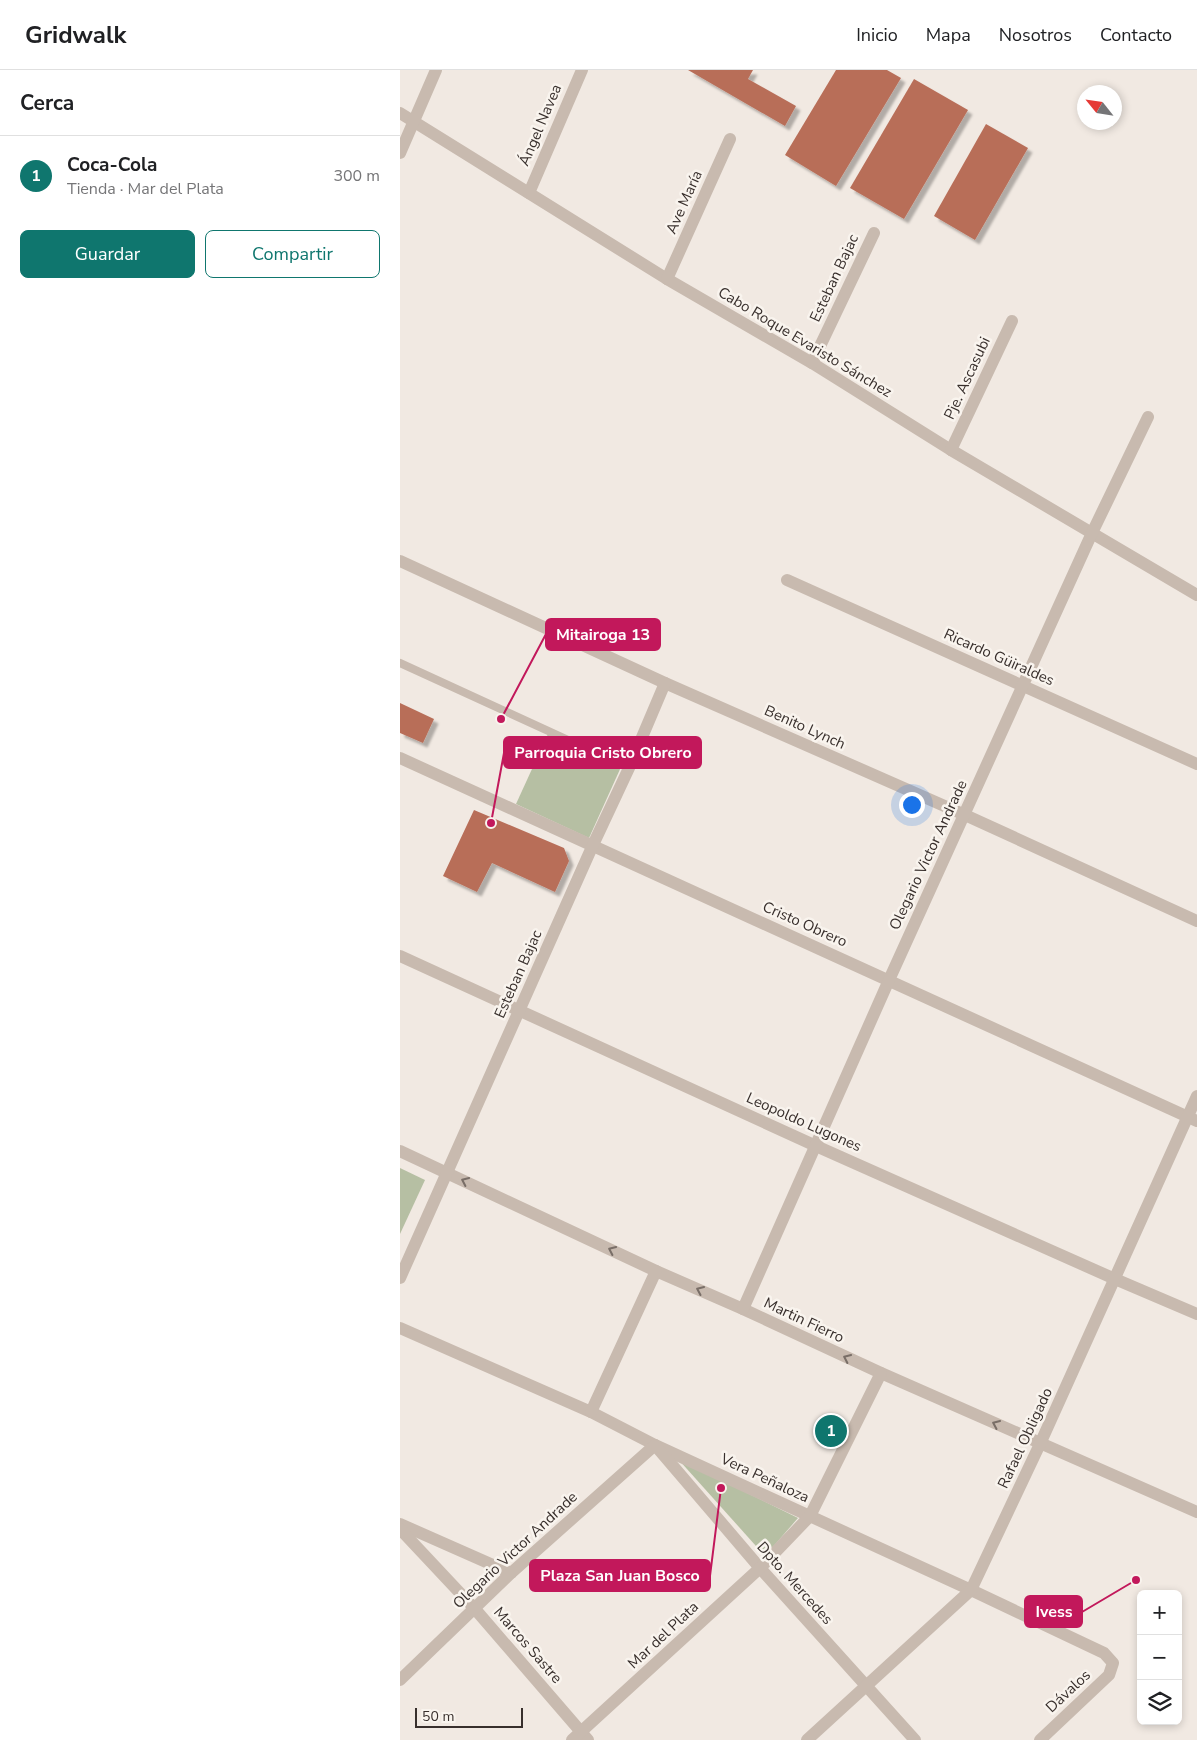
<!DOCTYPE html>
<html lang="es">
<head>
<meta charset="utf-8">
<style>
	:root { --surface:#fff; --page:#f6f6f6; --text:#202124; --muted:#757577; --line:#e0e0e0; --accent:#0f766e }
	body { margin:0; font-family:"Nunito Sans",sans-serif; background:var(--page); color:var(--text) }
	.controls { position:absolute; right:15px; bottom:15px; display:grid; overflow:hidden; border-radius:8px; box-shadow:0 2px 8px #0003 }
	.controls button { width:45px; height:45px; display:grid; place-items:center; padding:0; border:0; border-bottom:1px solid var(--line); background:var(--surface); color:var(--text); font:25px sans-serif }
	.compass { position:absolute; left:677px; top:15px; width:45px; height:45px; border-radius:50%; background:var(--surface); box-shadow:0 2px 8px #0003; rotate:300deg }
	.scale { position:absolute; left:15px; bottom:12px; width:108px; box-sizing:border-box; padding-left:5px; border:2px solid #382f2c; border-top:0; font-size:14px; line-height:18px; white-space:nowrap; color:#382f2c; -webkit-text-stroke:4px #f9f4ee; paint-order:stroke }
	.you { position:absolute; left:511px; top:734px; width:18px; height:18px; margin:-12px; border:4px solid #fff; border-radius:50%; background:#1a73e8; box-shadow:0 0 0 8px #1a73e833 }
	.badge { display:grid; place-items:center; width:32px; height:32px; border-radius:50%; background:var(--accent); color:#fff; font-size:16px; font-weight:700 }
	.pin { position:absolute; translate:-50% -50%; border:2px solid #fff; box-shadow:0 1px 5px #0006 }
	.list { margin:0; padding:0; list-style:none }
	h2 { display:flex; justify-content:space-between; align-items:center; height:65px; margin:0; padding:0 20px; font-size:21px }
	h2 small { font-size:16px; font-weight:400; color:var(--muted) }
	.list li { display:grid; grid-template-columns:32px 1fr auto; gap:15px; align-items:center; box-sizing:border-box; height:80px; padding:0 20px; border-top:1px solid var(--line) }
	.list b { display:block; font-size:19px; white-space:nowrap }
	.list p { margin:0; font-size:16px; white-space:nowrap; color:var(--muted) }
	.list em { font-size:16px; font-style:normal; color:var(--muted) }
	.actions { display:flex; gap:10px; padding:15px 20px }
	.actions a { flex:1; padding:11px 0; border:1px solid var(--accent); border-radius:8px; text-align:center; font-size:18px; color:var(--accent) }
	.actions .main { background:var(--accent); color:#fff }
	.icon { flex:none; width:28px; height:28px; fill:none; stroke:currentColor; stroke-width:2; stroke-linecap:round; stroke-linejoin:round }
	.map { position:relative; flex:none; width:797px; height:1670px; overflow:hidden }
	header { display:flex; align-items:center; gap:30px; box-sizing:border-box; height:70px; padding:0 25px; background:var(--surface); border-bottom:1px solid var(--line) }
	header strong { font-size:24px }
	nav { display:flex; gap:28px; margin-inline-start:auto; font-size:18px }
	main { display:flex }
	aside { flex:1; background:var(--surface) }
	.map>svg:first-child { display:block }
	.green { fill:#b6bfa3 }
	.building { fill:#b86e59; filter:url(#shadow) }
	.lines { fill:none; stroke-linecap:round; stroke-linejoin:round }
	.service { stroke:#c8baaf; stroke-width:8 }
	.minor { stroke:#c8baaf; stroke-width:12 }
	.oneway { stroke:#796e67 }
	.labels { text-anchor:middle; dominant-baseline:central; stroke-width:5; stroke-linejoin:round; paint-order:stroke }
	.street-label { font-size:15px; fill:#382f2c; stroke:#f9f4ee }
	.leader { fill:none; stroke:#c2185b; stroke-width:2 }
	.callout-dot { fill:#c2185b; stroke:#f9f4ee; stroke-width:2 }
	.callout { fill:#c2185b; stroke:#c2185b; stroke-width:2 }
	.callout-label { font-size:16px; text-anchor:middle; font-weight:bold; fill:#fff }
</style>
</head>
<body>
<header>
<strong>Gridwalk</strong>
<nav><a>Inicio</a><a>Mapa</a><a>Nosotros</a><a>Contacto</a></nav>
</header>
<main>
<aside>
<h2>Cerca<small></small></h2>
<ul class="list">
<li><span class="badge">1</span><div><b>Coca-Cola</b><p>Tienda · Mar del Plata</p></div><em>300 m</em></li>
</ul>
<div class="actions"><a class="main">Guardar</a><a>Compartir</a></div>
</aside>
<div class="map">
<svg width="797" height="1670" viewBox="0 0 797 1670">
	<defs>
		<filter id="shadow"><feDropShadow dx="4.5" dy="4.5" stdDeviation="1" flood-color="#0004"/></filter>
	</defs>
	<rect width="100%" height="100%" fill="#f1e9e2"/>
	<g class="green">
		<path d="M148 664 221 697 189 768 116 734Z"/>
		<path d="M0 1098 25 1110 0 1164Z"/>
		<path d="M278 1389 398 1448 365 1486Z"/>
	</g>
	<g class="building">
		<path d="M288 0H353L348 9 396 36 385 56Z"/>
		<path d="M436 0H487L501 8 436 116 385 85Z"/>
		<path d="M514 9 568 40 504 149 450 118Z"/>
		<path d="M586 54 628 78 575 170 534 146Z"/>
		<path d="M0 633 34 649 23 673 0 663Z"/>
		<path d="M74 740 164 778 169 791 155 822 92 793 77 822 43 806Z"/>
	</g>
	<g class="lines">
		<path class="service" d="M0 593 229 698"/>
		<g class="minor">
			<path d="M0 43 267 209 412 293 551 380 797 525"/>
			<path d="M0 83 36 0"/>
			<path d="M129 123 182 0"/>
			<path d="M267 209 330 69"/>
			<path d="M412 293 474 163"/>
			<path d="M551 380 612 251"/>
			<path d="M0 491 265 613 565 745 797 851"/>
			<path d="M387 510 797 694"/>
			<path d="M0 688 797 1051"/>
			<path d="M0 886 416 1076 715 1209 797 1244"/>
			<path d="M0 1081 256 1201 343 1239 481 1303 797 1442"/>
			<path d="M0 1208 192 777 229 698 265 613"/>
			<path d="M343 1239 489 910 692 463 748 347"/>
			<path d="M0 1258 191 1342 255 1375 571 1520 704 1583 713 1593 709 1605 640 1670"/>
			<path d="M191 1342 256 1201"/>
			<path d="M0 1454 111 1503"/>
			<path d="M0 1459 75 1539 188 1670"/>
			<path d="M0 1610 111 1503 255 1375 360 1498 515 1670"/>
			<path d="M172 1670 360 1498 410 1446 481 1303"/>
			<path d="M407 1670 571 1520 640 1374 797 1026"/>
		</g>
	</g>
	<defs><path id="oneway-chevron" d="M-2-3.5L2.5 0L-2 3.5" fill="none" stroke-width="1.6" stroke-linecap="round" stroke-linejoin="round" transform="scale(1.25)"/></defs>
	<g class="oneway">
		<use href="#oneway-chevron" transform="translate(65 1111) rotate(-155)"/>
		<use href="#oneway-chevron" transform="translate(212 1180) rotate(-155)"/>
		<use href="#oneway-chevron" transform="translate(300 1220) rotate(-156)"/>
		<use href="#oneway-chevron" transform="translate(447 1288) rotate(-155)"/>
		<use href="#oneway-chevron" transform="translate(596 1354) rotate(-156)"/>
	</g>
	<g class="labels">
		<g class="street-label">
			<text transform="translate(140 55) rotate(-67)">Ángel Navea</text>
			<text transform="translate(284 132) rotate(-66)">Ave María</text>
			<text transform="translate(434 208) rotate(-65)">Esteban Bajac</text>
			<text transform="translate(405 272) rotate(31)">Cabo Roque Evaristo Sánchez</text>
			<text transform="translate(567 308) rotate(-65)">Pje. Ascasubi</text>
			<text transform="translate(599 587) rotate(24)">Ricardo Güiraldes</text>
			<text transform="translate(405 657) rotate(24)">Benito Lynch</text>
			<text transform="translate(528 785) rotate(-65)">Olegario Victor Andrade</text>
			<text transform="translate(405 854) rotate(24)">Cristo Obrero</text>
			<text transform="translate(118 904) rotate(-66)">Esteban Bajac</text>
			<text transform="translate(404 1052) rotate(24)">Leopoldo Lugones</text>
			<text transform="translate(404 1250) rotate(25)">Martin Fierro</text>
			<text transform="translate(625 1368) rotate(-65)">Rafael Obligado</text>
			<text transform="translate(365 1408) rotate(25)">Vera Peñaloza</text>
			<text transform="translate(115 1480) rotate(-43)">Olegario Victor Andrade</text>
			<text transform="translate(395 1513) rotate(48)">Dpto. Mercedes</text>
			<text transform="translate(263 1565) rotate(-43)">Mar del Plata</text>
			<text transform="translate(128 1575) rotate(49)">Marcos Sastre</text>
			<text transform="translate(668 1621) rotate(-43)">Dávalos</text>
		</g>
	</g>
	<path class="leader" d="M101 649L146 564M91 753L104 683M321 1418L310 1506M736 1510L682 1542"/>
	<g class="callout-dot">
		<circle cx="101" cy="649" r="5"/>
		<circle cx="91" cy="753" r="5"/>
		<circle cx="321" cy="1418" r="5"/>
		<circle cx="736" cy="1510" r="5"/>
	</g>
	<g class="callout">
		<rect x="146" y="549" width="114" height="31" rx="5"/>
		<rect x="104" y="667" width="197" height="31" rx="5"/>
		<rect x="130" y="1490" width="180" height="31" rx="5"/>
		<rect x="625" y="1526" width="57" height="31" rx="5"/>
	</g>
	<g class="callout-label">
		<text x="203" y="570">Mitairoga 13</text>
		<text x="203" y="688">Parroquia Cristo Obrero</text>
		<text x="220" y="1511">Plaza San Juan Bosco</text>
		<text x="654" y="1547">Ivess</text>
	</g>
</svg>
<div class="controls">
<button>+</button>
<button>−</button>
<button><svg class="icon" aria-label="layers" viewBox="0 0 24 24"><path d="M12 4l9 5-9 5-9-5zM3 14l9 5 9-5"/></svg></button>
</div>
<svg class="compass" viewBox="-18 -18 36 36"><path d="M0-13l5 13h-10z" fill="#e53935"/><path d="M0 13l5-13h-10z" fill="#757577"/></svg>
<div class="scale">50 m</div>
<div class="you"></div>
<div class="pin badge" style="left:431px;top:1361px">1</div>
</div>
</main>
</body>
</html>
